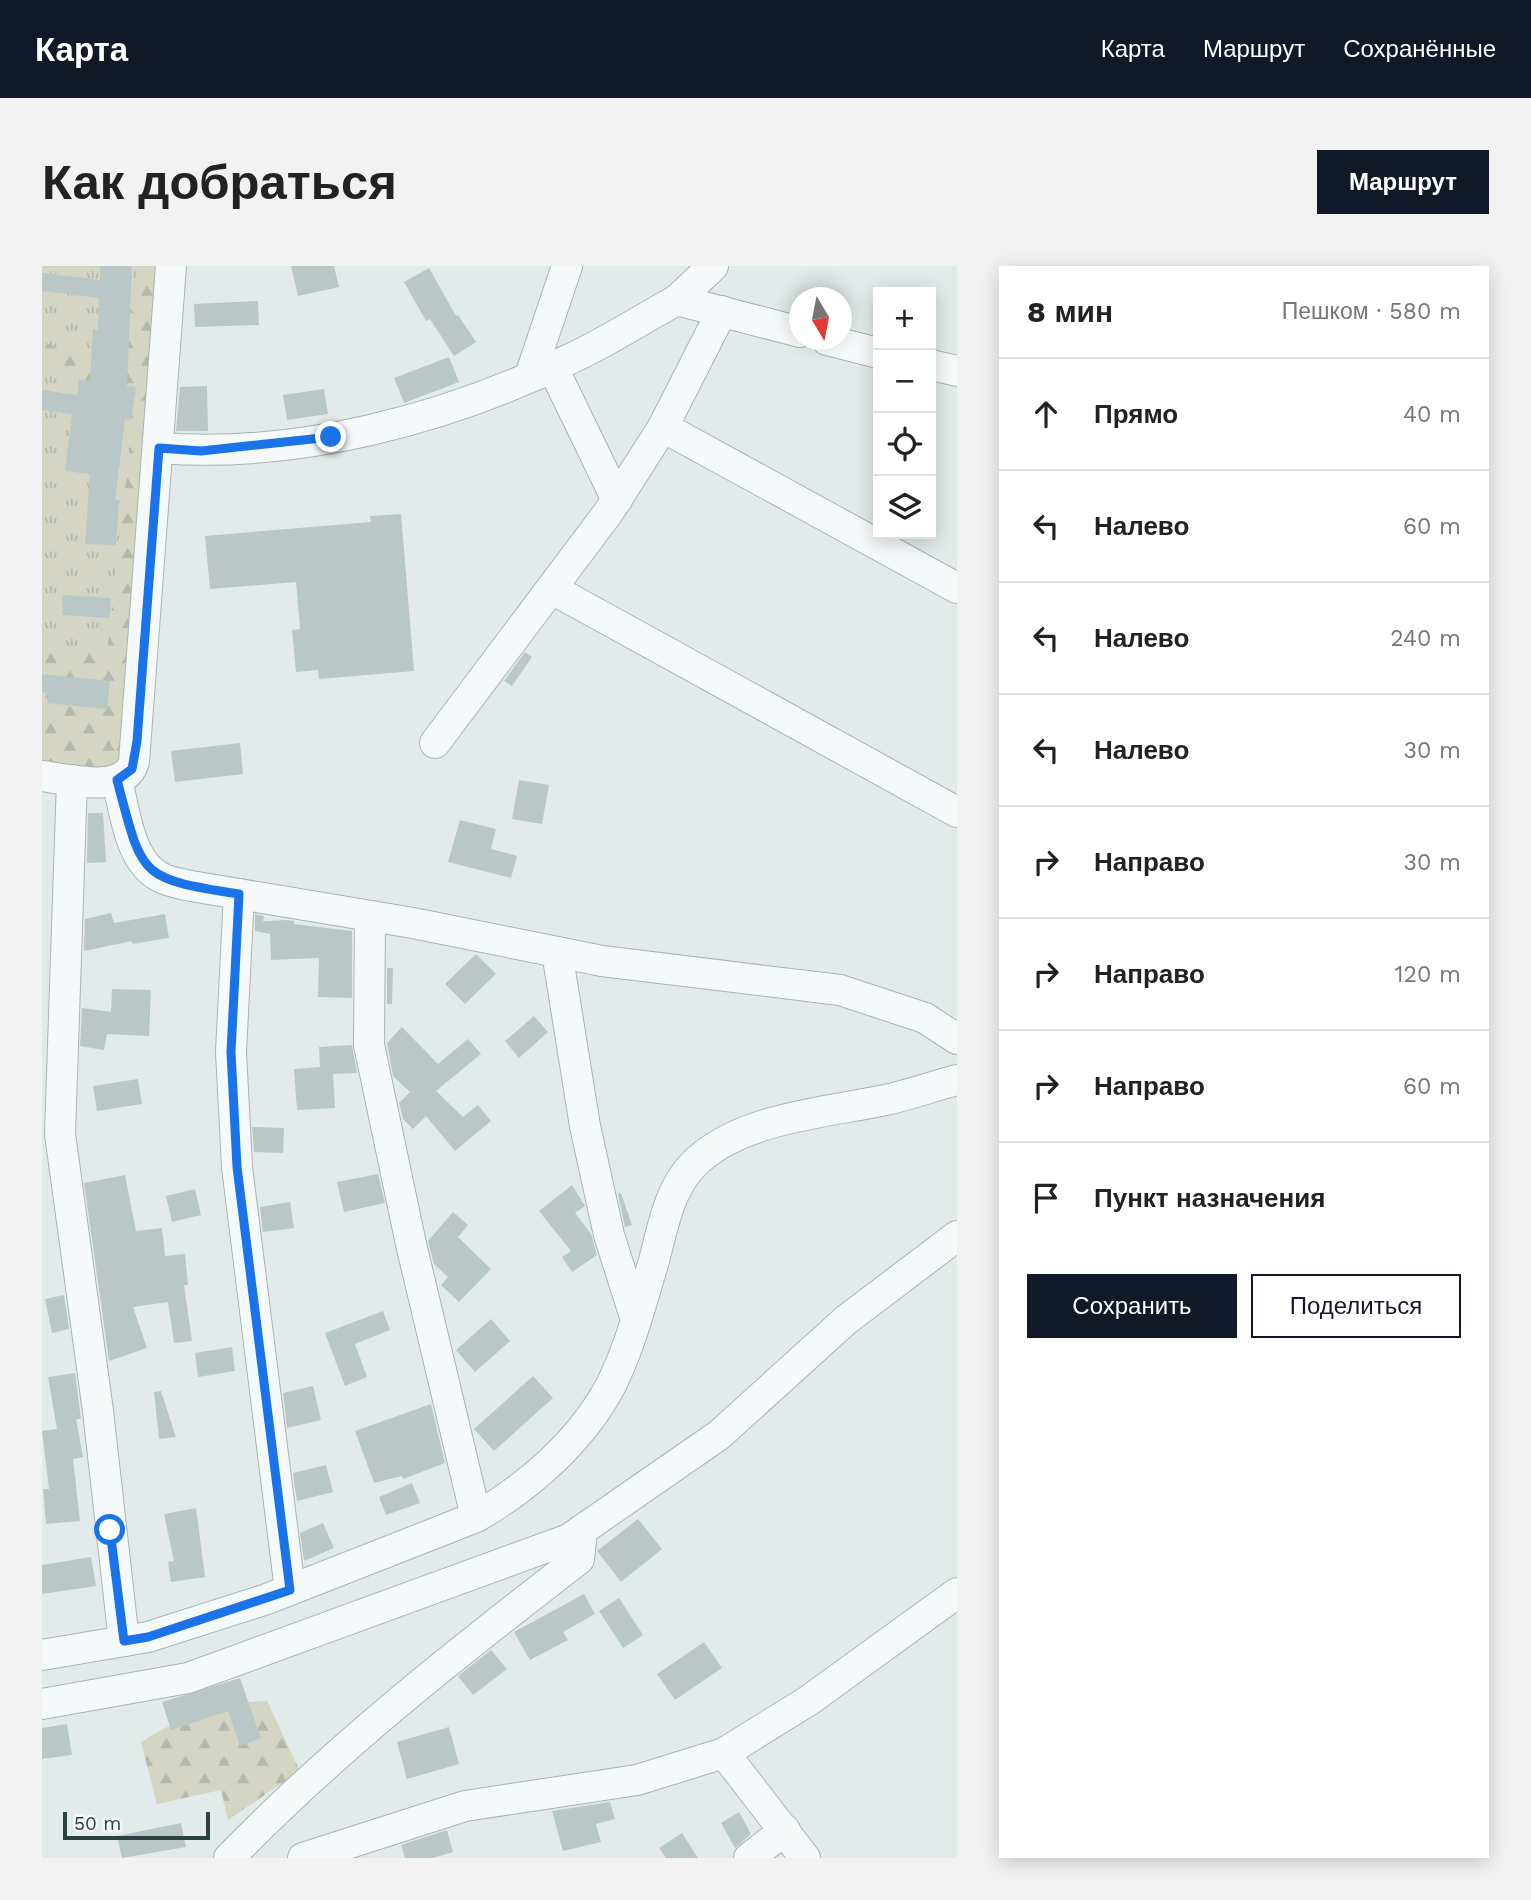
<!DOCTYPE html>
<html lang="ru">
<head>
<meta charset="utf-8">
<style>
	:root { --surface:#fff; --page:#f2f2f2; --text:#222; --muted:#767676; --line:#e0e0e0; --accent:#111827 }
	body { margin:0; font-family:"Work Sans",sans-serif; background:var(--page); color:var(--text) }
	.controls { position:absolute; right:21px; top:21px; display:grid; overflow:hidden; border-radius:0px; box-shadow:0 4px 18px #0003 }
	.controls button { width:63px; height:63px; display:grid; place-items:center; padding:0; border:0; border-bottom:2px solid var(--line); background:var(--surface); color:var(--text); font:35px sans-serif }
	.compass { position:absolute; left:747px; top:21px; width:63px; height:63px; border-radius:50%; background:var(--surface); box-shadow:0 4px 18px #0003; rotate:170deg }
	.scale { position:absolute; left:21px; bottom:18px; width:147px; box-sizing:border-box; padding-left:7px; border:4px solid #2a4342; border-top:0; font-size:19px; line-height:24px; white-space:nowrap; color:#2a4342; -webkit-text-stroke:5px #f2f8f7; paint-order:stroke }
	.stop { position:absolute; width:21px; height:21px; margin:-16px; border:5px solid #1a73e8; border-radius:50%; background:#fff }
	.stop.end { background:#1a73e8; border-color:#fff; box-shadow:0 2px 7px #0008 }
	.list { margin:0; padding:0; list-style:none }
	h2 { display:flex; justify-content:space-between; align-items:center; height:91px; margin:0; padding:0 28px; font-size:30px }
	h2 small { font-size:23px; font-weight:400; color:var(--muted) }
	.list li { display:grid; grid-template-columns:46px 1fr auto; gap:21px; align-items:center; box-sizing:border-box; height:112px; padding:0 28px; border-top:2px solid var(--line) }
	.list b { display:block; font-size:26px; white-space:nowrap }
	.list em { font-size:23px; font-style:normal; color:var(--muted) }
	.actions { display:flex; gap:14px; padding:21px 28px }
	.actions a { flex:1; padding:16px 0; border:2px solid var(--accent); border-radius:0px; text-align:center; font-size:24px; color:var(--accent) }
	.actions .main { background:var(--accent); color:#fff }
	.icon { flex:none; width:38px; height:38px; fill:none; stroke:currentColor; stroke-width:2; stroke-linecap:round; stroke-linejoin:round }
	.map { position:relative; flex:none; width:915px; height:1592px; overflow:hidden; border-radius:0px }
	header { display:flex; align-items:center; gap:42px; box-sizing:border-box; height:98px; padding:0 35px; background:var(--accent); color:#fff }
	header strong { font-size:33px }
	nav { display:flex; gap:38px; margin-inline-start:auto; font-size:24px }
	.intro { display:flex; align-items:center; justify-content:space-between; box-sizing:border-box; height:168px; padding:0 42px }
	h1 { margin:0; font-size:49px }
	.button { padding:18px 32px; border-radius:0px; background:var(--accent); color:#fff; font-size:24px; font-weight:700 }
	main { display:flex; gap:42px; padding:0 42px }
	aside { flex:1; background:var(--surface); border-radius:0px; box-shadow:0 4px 18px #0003 }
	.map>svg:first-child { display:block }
	.grass { fill:url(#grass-tufts) }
	.forest { fill:url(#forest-firs) }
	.building { fill:#b9c8c7 }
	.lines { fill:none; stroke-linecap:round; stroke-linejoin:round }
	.minor-casing { stroke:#a7b5b4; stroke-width:32 }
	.minor { stroke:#f5f9f9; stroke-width:30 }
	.route { stroke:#1a73e8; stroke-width:9 }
</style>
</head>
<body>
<header>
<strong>Карта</strong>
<nav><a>Карта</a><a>Маршрут</a><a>Сохранённые</a></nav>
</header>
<div class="intro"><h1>Как добраться</h1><a class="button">Маршрут</a></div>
<main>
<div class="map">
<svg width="915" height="1592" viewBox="0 0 915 1592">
	<defs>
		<pattern id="grass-tufts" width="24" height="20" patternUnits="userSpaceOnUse" patternTransform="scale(1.75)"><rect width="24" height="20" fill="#d4d5c3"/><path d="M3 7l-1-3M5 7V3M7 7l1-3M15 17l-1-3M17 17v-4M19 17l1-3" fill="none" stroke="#b6b8a9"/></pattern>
		<pattern id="forest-firs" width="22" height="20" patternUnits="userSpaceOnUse" patternTransform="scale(1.75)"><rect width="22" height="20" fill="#d4d5c3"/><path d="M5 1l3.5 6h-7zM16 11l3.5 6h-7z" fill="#b6b8a9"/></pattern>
	</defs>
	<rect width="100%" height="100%" fill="#e2ebea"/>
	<path class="grass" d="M0 0H125L84 506 0 513Z"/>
	<g class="forest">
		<path d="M96 0H114L80 475 61 506 0 498V386L66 380 89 169 38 164 48 127 0 97V77L84 96Z"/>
		<path d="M225 1435 258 1505 186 1554 179 1524 115 1538 99 1476C142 1450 174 1437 225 1435Z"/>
	</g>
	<g class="building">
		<path d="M58 0H90L85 120 94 121 89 154 83 153 73 234H77L74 279 43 278 48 208 23 205 30 148 0 144V124L35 129 37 113 48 115 51 63 56 64 57 32 0 25V7L58 14Z"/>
		<path d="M249 0H292L297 21 256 30Z"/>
		<path d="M387 2 414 50 416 49 434 76 412 90 388 53 384 55 362 16Z"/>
		<path d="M216 35 217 59 153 61 152 38Z"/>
		<path d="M407 91 417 116 362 137 352 112Z"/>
		<path d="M165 120 166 165H134L138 121Z"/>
		<path d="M282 123 286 148 245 154 241 129Z"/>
		<path d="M359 248 372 405 277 413 276 404 254 406 250 364 258 363 254 316 168 323 163 270 329 256 328 250Z"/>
		<path d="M21 329 69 332 67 352 20 349Z"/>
		<path d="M483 386 490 391 470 420 462 415Z"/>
		<path d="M0 408 68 415 65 443 5 437 6 427 0 426Z"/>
		<path d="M198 477 201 508 133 516 129 485Z"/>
		<path d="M477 514 507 519 500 558 470 553Z"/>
		<path d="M46 547H61L64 596 45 597Z"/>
		<path d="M418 554 454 563 449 583 475 590 469 612 406 596Z"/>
		<path d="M69 647 72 657 123 648 127 672 90 678V675L42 685 43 653Z"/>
		<path d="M213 648 222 650 221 655 245 654 252 655V658L310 665V732L276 731 277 692 229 694 228 668 213 665Z"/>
		<path d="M434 688 454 708 423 738 403 718Z"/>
		<path d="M345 702H351L350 738H345Z"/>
		<path d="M70 723 109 724 107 770 65 768 62 784 38 780 40 742 69 746Z"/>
		<path d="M492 750 506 766 477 792 463 775Z"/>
		<path d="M360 761 396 798 426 773 439 788 394 825 421 851 436 839 449 855 413 885 384 850 371 863 361 853 357 837 368 826 351 810 345 777Z"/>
		<path d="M310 779 315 807 291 808 293 842 255 844 252 803 278 801 277 781Z"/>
		<path d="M96 813 100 838 55 845 51 820Z"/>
		<path d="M210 861 242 862 241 887 212 886Z"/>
		<path d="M336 908 343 937 302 946 295 916Z"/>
		<path d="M83 909 94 965 120 962 123 990 143 988 146 1019H142L150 1075 132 1077 126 1036 91 1041 105 1082 67 1095 42 917Z"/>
		<path d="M530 919 543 940 533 947 549 968 555 989 530 1006 520 991 529 985 497 945Z"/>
		<path d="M153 923 159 949 130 956 124 930Z"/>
		<path d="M579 927 590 959 583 961 576 928Z"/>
		<path d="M248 936 252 962 221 966 218 941Z"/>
		<path d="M411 946 426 959 416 971 449 1003 417 1036 399 1019 406 1011 392 998 386 975Z"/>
		<path d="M22 1029 27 1063 10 1067 3 1033Z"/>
		<path d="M341 1045 348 1064 313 1078 325 1111 303 1120 283 1067Z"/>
		<path d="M449 1053 468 1075 433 1106 414 1084Z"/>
		<path d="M190 1081 193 1105 156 1111 153 1087Z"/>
		<path d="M33 1107 39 1153H34L41 1191 31 1193 38 1255 4 1258 1 1223H7L0 1165 15 1163 6 1111Z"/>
		<path d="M491 1110 511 1132 452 1185 432 1163Z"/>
		<path d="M271 1120 279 1154 245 1162 241 1127Z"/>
		<path d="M119 1125 134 1171 117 1173 112 1126Z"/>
		<path d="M389 1138 403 1197 361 1213 360 1210 332 1217 313 1165Z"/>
		<path d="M284 1199 291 1226 255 1235 251 1207Z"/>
		<path d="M370 1217 378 1237 344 1249 337 1231Z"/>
		<path d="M154 1242 163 1311 129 1316 126 1296 132 1295 122 1248Z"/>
		<path d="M596 1253 620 1283 579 1316 555 1285Z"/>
		<path d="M281 1257 292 1282 262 1295 258 1267Z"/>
		<path d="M49 1291 54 1320 0 1328V1299Z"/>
		<path d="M542 1328 553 1348 521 1366 526 1374 488 1394 472 1366Z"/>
		<path d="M577 1332 601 1369 581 1382 557 1345Z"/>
		<path d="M662 1376 680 1402 633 1434 615 1408Z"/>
		<path d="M449 1384 465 1403 431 1429 416 1410Z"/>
		<path d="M198 1412 219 1472 198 1480 186 1445 129 1464 120 1436Z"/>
		<path d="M25 1458 30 1489 0 1493V1462Z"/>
		<path d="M407 1461 417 1498 365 1513 355 1476Z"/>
		<path d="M568 1536 573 1553 554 1558 559 1576 521 1585 510 1545Z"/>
		<path d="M697 1546 709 1568 693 1582 679 1557Z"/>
		<path d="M139 1557 144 1581 80 1592 75 1570Z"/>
		<path d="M405 1564 411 1586 391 1592H363L359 1579Z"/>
		<path d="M640 1567 656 1592H624L617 1582Z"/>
	</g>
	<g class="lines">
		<defs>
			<g id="minor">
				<path d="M635 34 671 0"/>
				<path d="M785 74 836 87"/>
				<path d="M889 99 915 105"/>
				<path d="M511 102 575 234"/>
				<path d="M488 110 525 0"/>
				<path d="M621 161 915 322"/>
				<path d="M117 182C255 193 405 153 528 93 565 76 600 53 635 34L758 66"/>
				<path d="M510 323 915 546"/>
				<path d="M393 477 566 247 621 161 680 45"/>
				<path d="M0 510C25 513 82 529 92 496L129 0"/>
				<path d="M30 514 18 868 56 1145 82 1375"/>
				<path d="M75 514C83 545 87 595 118 611 127 616 139 618 149 620L371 657 560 695 798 724 883 752 915 773"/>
				<path d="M197 628 189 786 195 901 248 1324"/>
				<path d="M328 650 327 779 369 978 434 1251"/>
				<path d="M515 686 543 860 567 969 594 1054"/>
				<path d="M0 1389 106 1371 225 1333 434 1251C487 1221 540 1174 569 1119 588 1081 599 1038 611 998 620 966 626 925 650 900 695 852 783 847 843 834 868 829 891 820 915 814"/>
				<path d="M0 1438 146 1412 527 1273 677 1169 804 1054 915 970"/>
				<path d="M682 1487 763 1592"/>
				<path d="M187 1592C294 1482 415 1387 537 1293L540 1265"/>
				<path d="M261 1592 423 1540 595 1514 682 1487 766 1435 915 1327"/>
				<path d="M707 1592 743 1564"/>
			</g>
		</defs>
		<use href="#minor" class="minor-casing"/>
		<use href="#minor" class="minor"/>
	</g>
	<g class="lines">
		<path class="route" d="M68 1264 82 1375 106 1371 248 1324 195 901 189 786 197 628C96 612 101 612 75 514L90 503 95 475 117 182 159 185 289 171"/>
	</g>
</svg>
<div class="controls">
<button>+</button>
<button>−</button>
<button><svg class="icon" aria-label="locate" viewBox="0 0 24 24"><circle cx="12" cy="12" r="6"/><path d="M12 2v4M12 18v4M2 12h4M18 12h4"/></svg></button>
<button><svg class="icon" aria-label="layers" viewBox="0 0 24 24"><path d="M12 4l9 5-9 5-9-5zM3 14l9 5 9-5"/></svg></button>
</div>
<svg class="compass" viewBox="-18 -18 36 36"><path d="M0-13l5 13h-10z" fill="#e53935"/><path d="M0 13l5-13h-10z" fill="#767676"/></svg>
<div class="scale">50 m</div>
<div class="stop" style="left:68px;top:1264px"></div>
<div class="stop end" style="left:289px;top:171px"></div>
</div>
<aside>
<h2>8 мин<small>Пешком · 580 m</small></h2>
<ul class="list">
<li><svg class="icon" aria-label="ahead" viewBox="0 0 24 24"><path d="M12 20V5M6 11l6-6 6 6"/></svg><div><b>Прямо</b></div><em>40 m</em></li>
<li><svg class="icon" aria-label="left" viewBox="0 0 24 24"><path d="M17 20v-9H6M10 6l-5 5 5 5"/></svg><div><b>Налево</b></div><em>60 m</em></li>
<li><svg class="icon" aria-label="left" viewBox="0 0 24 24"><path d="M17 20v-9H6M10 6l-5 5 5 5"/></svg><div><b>Налево</b></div><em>240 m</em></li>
<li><svg class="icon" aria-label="left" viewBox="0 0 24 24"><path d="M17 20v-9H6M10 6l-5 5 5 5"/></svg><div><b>Налево</b></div><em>30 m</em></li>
<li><svg class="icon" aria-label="right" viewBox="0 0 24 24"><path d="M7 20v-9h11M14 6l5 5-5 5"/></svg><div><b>Направо</b></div><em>30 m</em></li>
<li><svg class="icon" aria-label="right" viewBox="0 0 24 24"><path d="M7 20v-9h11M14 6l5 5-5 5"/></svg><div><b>Направо</b></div><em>120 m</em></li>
<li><svg class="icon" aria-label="right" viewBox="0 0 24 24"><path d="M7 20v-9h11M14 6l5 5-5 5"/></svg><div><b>Направо</b></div><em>60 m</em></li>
<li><svg class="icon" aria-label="arrive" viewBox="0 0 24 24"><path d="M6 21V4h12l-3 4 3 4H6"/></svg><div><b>Пункт назначения</b></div></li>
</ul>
<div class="actions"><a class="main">Сохранить</a><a>Поделиться</a></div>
</aside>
</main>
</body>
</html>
